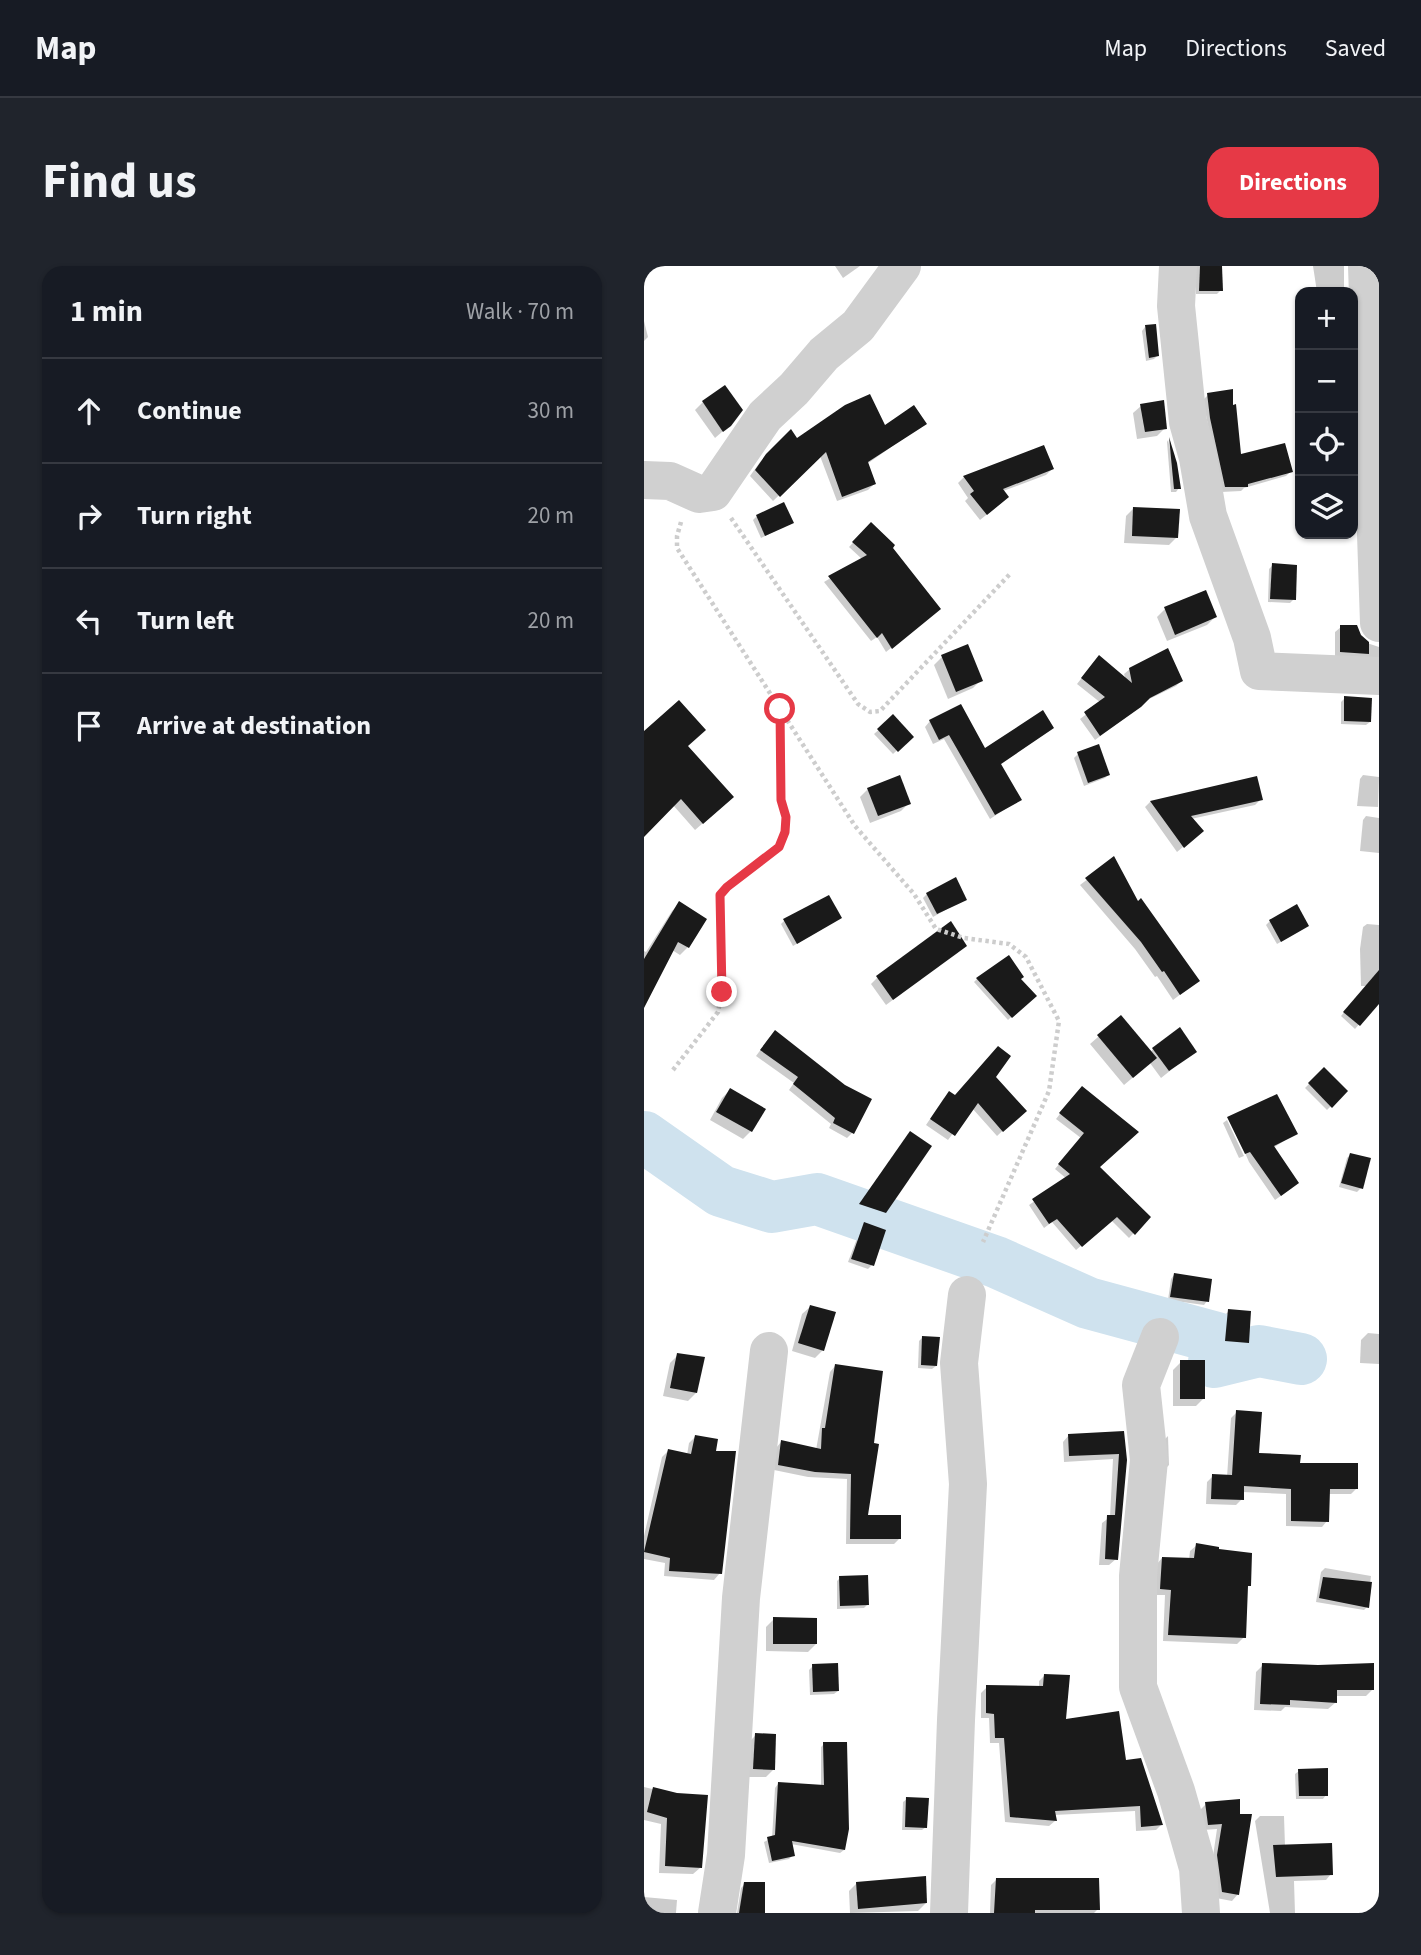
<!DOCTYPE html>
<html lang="en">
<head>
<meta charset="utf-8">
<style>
	:root { --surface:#171b24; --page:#20242c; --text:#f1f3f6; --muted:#9ea1a6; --line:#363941; --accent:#e63946 }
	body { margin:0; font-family:"Source Sans 3",sans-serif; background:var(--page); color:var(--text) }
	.controls { position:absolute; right:21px; top:21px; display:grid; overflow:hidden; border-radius:14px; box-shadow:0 2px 5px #0004 }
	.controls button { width:63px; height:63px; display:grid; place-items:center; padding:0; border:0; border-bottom:2px solid var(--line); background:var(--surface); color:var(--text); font:35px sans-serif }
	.stop { position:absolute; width:21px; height:21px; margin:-16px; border:5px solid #e63946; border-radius:50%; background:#fff }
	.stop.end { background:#e63946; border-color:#fff; box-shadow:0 2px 7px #0008 }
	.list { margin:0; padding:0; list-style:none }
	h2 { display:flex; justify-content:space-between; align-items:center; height:91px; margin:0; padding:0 28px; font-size:30px }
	h2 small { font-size:23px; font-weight:400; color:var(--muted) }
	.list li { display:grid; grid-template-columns:46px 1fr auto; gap:21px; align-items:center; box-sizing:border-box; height:105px; padding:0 28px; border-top:2px solid var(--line) }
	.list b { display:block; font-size:26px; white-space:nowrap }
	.list em { font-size:23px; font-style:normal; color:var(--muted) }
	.icon { flex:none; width:38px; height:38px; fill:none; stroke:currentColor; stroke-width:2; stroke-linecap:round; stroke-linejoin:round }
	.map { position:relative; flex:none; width:735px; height:1647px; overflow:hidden; border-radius:21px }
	header { display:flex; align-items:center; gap:42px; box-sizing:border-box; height:98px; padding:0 35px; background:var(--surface); border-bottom:2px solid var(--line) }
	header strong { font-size:33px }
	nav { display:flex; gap:38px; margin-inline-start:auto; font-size:24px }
	.intro { display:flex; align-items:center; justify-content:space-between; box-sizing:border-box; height:168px; padding:0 42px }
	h1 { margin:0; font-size:49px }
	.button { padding:18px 32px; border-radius:21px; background:var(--accent); color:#fff; font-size:24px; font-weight:700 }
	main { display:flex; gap:42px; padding:0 42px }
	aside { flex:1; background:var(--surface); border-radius:21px; box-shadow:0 2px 5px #0004 }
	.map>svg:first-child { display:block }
	.shadow { fill:#0003 }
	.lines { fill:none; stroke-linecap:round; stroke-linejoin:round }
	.river { stroke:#cfe2ee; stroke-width:52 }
	.building { fill:#1a1a1a }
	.path { stroke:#cdcdcd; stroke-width:4.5; stroke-dasharray:3.5 3.5; stroke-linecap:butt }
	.minor { stroke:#d0d0d0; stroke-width:38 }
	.route { stroke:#e63946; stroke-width:9 }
</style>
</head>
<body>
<header>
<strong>Map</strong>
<nav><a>Map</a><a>Directions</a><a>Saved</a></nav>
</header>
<div class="intro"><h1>Find us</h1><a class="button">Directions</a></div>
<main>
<aside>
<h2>1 min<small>Walk · 70 m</small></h2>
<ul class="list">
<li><svg class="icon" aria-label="ahead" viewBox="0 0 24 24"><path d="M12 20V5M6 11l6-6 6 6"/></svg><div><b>Continue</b></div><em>30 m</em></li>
<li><svg class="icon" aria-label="right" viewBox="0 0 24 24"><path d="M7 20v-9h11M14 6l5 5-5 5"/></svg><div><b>Turn right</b></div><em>20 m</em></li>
<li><svg class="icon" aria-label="left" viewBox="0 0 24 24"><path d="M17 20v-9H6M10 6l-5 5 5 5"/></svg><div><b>Turn left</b></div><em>20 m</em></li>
<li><svg class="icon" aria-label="arrive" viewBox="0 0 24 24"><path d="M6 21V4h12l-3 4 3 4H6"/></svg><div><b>Arrive at destination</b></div></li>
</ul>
</aside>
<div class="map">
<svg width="735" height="1647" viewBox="0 0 735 1647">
	<rect width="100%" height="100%" fill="#fff"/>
	<g class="shadow">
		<path d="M191 0H216L199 12Z"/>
		<path d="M552 0H576L577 24 573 28H552Z"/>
		<path d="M669 0H700V26H673Z"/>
		<path d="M0 55 4 71 0 75Z"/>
		<path d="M501 61 513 90 510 93 502 95 498 65Z"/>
		<path d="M564 129 596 190 647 205 642 210 600 222 597 225 577 226 559 134Z"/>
		<path d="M59 136 86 159 71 172 51 144Z"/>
		<path d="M497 140 521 162 513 170 493 173 489 147Z"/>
		<path d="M280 158 223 198 230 218 224 224 193 235 176 190 129 235 106 210 116 196 147 166 153 174 240 161Z"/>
		<path d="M524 174 535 222 532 226H527L523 176Z"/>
		<path d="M408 203 402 209 359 225 357 237 336 254 321 235 324 232 314 217 320 211Z"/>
		<path d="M490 242 533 271 525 279 480 277 482 250Z"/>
		<path d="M113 250 148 257 117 272 109 254Z"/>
		<path d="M227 258 246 282 290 347 242 386 233 371 227 375 180 316 218 293 205 281Z"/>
		<path d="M629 299 650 333 646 337 624 336 625 303Z"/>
		<path d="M521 343 571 351 563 359 523 375 513 351Z"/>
		<path d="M697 361 715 370 723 377 735 381V395L691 392V366Z"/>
		<path d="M298 391 337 414 329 422 304 433 290 399Z"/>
		<path d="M450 396 482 414 480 408 486 403 537 415 532 420 499 436 489 446 451 474 436 453 457 437 433 418Z"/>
		<path d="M701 432 726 456 722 459 697 458V436Z"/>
		<path d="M249 451 267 471 249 488 230 468Z"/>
		<path d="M286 455 341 484 408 462 356 499 375 534 346 553 300 473 289 478 281 461Z"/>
		<path d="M42 480 80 539 51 564 29 539 0 569V483Z"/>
		<path d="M434 488 464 509 461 512 440 520 430 492Z"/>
		<path d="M719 509 735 511 734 541 713 540 716 513Z"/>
		<path d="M612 512 617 533 611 539 547 553 552 570 533 586 501 541 506 536Z"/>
		<path d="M224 523 265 537 257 545 226 557 216 531Z"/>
		<path d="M722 550 735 552V587L716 585 719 554Z"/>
		<path d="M470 593 494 637 554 715 529 734 513 710 511 711 491 683 436 619Z"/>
		<path d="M283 628 321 633 289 651 279 632Z"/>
		<path d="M36 637 44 681 36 689 28 684 0 738V685L2 686 28 645Z"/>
		<path d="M140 655H192L149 680 137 658Z"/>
		<path d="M626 655 659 663 633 678 622 659Z"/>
		<path d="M723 658 735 659V720H717L716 683 719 661Z"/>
		<path d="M321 680 242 739 227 718 233 712Z"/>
		<path d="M333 713H375L390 730 364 754 330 716Z"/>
		<path d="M714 730 728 743 711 763 697 750Z"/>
		<path d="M477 751 506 787 509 783 551 785 517 812 506 797 480 819 446 778Z"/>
		<path d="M126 771 200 820 209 866 203 872 185 862 187 858 145 824 150 817 112 790Z"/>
		<path d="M680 803 702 825 683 844 661 822Z"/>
		<path d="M350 811 380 845 353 870 328 842 304 874 282 859 300 832 311 831Z"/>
		<path d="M86 824 107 865 99 873 66 854 78 832Z"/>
		<path d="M433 826 453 902 505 951 485 972 467 954 432 984 408 956 400 962 385 939 423 913 411 903 437 872 412 853Z"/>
		<path d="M586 852 651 868 629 882 648 922 631 934 605 896Z"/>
		<path d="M583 854 600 890 595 892 579 857Z"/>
		<path d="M266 867 240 946 234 952 211 944Z"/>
		<path d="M706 889 717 922 713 926 695 921 703 892Z"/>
		<path d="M220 958 228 999 224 1003 204 996 217 962Z"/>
		<path d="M530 1009 563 1035 560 1039 524 1034 527 1013Z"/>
		<path d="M166 1041 179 1084 171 1092 148 1085 158 1048Z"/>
		<path d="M585 1045 603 1076 599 1080 579 1078 581 1049Z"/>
		<path d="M724 1067 735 1068V1098L716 1097 717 1074Z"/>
		<path d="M279 1071 292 1100 288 1103 274 1102 275 1075Z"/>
		<path d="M34 1089 52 1127 44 1135 19 1130 26 1097Z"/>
		<path d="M537 1096 560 1132 552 1140H529V1104Z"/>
		<path d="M191 1100 222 1251 255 1273 250 1278H202L203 1213 164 1211 130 1204 132 1182 137 1176 172 1184 186 1106Z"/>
		<path d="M593 1146 613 1189 654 1198 713 1222 707 1228H684L683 1255 678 1261 642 1260V1228L598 1226V1233L592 1239 562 1238 563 1216 569 1210 583 1211 587 1152Z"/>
		<path d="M478 1167 472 1293 465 1299H455L458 1257 466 1251 469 1193 420 1196 419 1176 425 1169Z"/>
		<path d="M524 1170 525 1199 523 1201 521 1173Z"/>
		<path d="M51 1171 70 1187 76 1307 70 1314 20 1310 21 1297 0 1293V1270L18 1191 24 1185 43 1189 45 1177Z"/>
		<path d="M553 1279 605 1319 602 1322 600 1371 593 1378 519 1375 521 1329H510L512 1299 518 1292 545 1294 546 1285Z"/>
		<path d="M681 1302 727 1310 723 1341 720 1344 672 1336 677 1306Z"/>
		<path d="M196 1312 223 1339 220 1342 193 1343V1315Z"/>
		<path d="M130 1353 172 1378 164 1386 122 1385V1361Z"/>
		<path d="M619 1399 729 1423 722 1430H691V1437L684 1443 641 1441 637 1445 610 1444 612 1406Z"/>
		<path d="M169 1400 194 1425 190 1428 166 1429 165 1404Z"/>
		<path d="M401 1409 420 1455 481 1496 517 1559 512 1564 492 1565 491 1545 410 1549 411 1555 405 1560 361 1556 355 1477H346L345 1452H337V1427L343 1421 395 1422V1415Z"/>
		<path d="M112 1469 130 1503 122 1511H102L104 1477Z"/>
		<path d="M180 1478 200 1584 196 1587 147 1578 149 1589 145 1593 125 1597 120 1576 128 1572 131 1522 134 1518 177 1520V1481Z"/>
		<path d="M655 1505 682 1529 679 1533H652L651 1508Z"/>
		<path d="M0 1521 33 1529 56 1602 49 1608 15 1607 17 1558 0 1554Z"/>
		<path d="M263 1533 282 1561 278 1564H258L259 1536Z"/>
		<path d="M562 1538 594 1556V1628L588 1635 572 1632 568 1597 573 1563 559 1564 556 1544Z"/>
		<path d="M616 1550H640L641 1580 687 1608 682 1614 650 1615 651 1647H626L611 1555Z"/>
		<path d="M352 1614 454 1643 450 1647H346L347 1619Z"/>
		<path d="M213 1617 282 1637 274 1645 206 1647 205 1625Z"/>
		<path d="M101 1618 119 1647H93L97 1622Z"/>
		<path d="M0 1631 33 1634 32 1647H0Z"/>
	</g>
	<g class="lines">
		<path class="river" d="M0 871 77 925 128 941 173 933 352 996 444 1037 573 1072 570 1096 615 1085 657 1093"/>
	</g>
	<g class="building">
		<path d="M556 0H578L579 25H555Z"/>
		<path d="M512 58 515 90 505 92 501 59Z"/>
		<path d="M81 119 99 144 87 160 79 166 58 135Z"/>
		<path d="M589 123V139L592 138 597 188 641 177 649 206 604 218V221H581L566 152 563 127Z"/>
		<path d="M226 128 241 159 270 139 283 158 224 196 232 218 198 231 182 186 136 231 111 204 122 188 147 163 153 172 201 139Z"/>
		<path d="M520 134 523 163 501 166 496 138Z"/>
		<path d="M525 171 533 197 537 223H530Z"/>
		<path d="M400 179 410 203 359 223 365 231 343 249 326 228 330 225 319 210Z"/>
		<path d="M140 236 150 257 121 270 112 249Z"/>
		<path d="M489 241 536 243 534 272 488 270Z"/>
		<path d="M227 256 251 279 249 282 297 343 248 383 238 367 233 372 184 310 223 289 208 276Z"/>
		<path d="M628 297 653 299 652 334 626 333Z"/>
		<path d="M562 324 573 351 531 369 520 341Z"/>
		<path d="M696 359H713L717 369 725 376V388L696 386Z"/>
		<path d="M324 378 339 415 312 426 297 389Z"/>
		<path d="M524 382 539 415 506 432 497 441 456 470 440 446 461 431 437 412 455 389 488 417 485 402Z"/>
		<path d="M700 430 728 432 727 456 700 455Z"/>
		<path d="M35 434 62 464 44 480 90 531 59 558 37 533 0 571V465Z"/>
		<path d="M317 438 341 482 399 444 410 462 357 498 378 534 351 549 305 469 295 474 285 454Z"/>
		<path d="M249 448 270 471 254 486 233 463Z"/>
		<path d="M455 478 466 509 444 517 433 486Z"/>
		<path d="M256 509 267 538 234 550 223 522Z"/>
		<path d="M613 510 619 534 547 550 560 565 540 582 506 535Z"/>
		<path d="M470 590 494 635 497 632 556 715 536 729 520 705 518 706 497 676 441 612Z"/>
		<path d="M312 611 323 634 293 648 282 627Z"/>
		<path d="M185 629 198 652 153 678 139 653Z"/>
		<path d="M35 635 63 653 45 682 34 676 0 742V693Z"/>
		<path d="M653 638 665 660 637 676 625 654Z"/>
		<path d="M307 655 323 680 249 734 232 710Z"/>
		<path d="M365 689 380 711 377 713 393 730 368 752 332 712Z"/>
		<path d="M735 704V738L716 760 699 746Z"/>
		<path d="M477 749 513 792 489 812 453 769Z"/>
		<path d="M536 761 553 786 525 805 508 782Z"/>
		<path d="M131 764 201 819 228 833 210 868 189 857 191 852 149 818 154 811 116 784Z"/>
		<path d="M354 780 367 790 352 811 383 845 359 866 334 837 311 870 286 853 305 825 311 829Z"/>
		<path d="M680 801 704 825 688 842 664 817Z"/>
		<path d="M438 820 495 866 456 901 507 951 491 969 473 951 438 981 413 953 405 958 388 933 426 908 414 898 440 867 415 847Z"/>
		<path d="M86 822 122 843 108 866 72 846Z"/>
		<path d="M633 828 654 868 630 880 655 917 637 930 606 886 601 888 583 851Z"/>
		<path d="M266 865 288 880 242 947 215 938Z"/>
		<path d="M706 887 727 892 719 923 697 917Z"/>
		<path d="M220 956 242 964 230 1000 207 993Z"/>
		<path d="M530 1007 568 1013 565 1036 526 1031Z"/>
		<path d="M166 1039 192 1046 180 1085 154 1077Z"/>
		<path d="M584 1043 607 1045 605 1077 581 1075Z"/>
		<path d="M278 1070 296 1071 293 1100 277 1099Z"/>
		<path d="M33 1087 61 1091 53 1127 26 1122Z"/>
		<rect x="536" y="1094" width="25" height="39"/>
		<path d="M191 1098 239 1105 230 1177 235 1178 224 1249H257V1273H206L207 1208 171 1206 134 1199 137 1174 177 1183 178 1162H181Z"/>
		<path d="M592 1144 618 1146 615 1187 657 1189 656 1197H714V1223H686L685 1256 647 1255V1223L600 1220V1234L567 1233 568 1208 588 1209Z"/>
		<path d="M480 1165 483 1194 474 1294 461 1293 463 1249H471L475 1188 425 1190 424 1168Z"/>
		<path d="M51 1169 74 1173 72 1185H92L78 1308 25 1305 26 1292 0 1286 24 1183 47 1188Z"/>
		<path d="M552 1277 575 1281V1283L608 1287 607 1320H604L602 1372 524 1369 527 1324 516 1323 518 1291 550 1292Z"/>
		<path d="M224 1309 225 1339 196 1340 195 1310Z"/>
		<path d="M679 1311 728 1316 725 1342 675 1332Z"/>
		<path d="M129 1351 173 1352V1378H129Z"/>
		<path d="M194 1397 195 1425 169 1426 168 1398Z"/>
		<path d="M618 1397 674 1399 730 1397V1424H693V1437L646 1434V1439L616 1438Z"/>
		<path d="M400 1408 426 1409 422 1453 475 1445 482 1494 497 1492 519 1559 497 1561 496 1540 411 1545 413 1555 366 1551 360 1472H351L350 1448 342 1447V1419L399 1420Z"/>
		<path d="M111 1467 132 1468 131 1504 109 1503Z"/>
		<path d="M179 1476H203L205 1563 201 1584 148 1575 151 1590 128 1595 123 1571 131 1569 134 1516 180 1519Z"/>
		<path d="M684 1502V1530H655L654 1503Z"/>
		<path d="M9 1521 33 1527 64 1529 58 1602 21 1600 23 1552 3 1546Z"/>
		<path d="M262 1531 285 1532 283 1562 261 1561Z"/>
		<path d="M596 1533V1548H608L595 1629 578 1626 573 1589 578 1558 564 1559 561 1536Z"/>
		<path d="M688 1577 689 1609 632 1611 629 1579Z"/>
		<path d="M282 1610 283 1637 214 1643 212 1616Z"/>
		<path d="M352 1612H455L456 1644H391V1647H350Z"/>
		<path d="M100 1616H121V1647H95Z"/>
	</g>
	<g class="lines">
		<g class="path">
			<path d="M87 252 214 438 226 446 236 445 366 308"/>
			<path d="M37 256 33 270V282L211 560 270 628 292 663 320 672 365 678 382 691 415 755 405 825 339 976"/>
			<path d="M29 804 74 746 78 726 76 629 83 621 135 581 141 566 142 551 137 534 136 445"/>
		</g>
		<g class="minor">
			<path d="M534 0 532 40 544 156 554 192 564 250 608 372 615 405 735 410"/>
			<path d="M723 0 735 357"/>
			<path d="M0 214 26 215 55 228 69 226 121 150 150 123 180 88 214 60 258 0"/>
			<path d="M516 1071 497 1119 505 1194 494 1310V1421L532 1525 554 1602 557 1647"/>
			<path d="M73 1647 82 1589 97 1332 125 1085"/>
			<path d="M305 1647 312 1454 324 1218 315 1097 323 1029"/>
		</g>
	</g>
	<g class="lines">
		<path class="route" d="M78 726 76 629 83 621 135 581 141 566 142 551 137 534 136 443"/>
	</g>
</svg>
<div class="controls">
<button>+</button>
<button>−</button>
<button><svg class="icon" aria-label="locate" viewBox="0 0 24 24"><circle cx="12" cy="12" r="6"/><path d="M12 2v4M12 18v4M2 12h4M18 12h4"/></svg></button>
<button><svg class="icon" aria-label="layers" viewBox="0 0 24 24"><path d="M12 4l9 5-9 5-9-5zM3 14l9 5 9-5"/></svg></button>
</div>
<div class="stop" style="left:136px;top:443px"></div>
<div class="stop end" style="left:78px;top:726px"></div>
</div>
</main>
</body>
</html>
